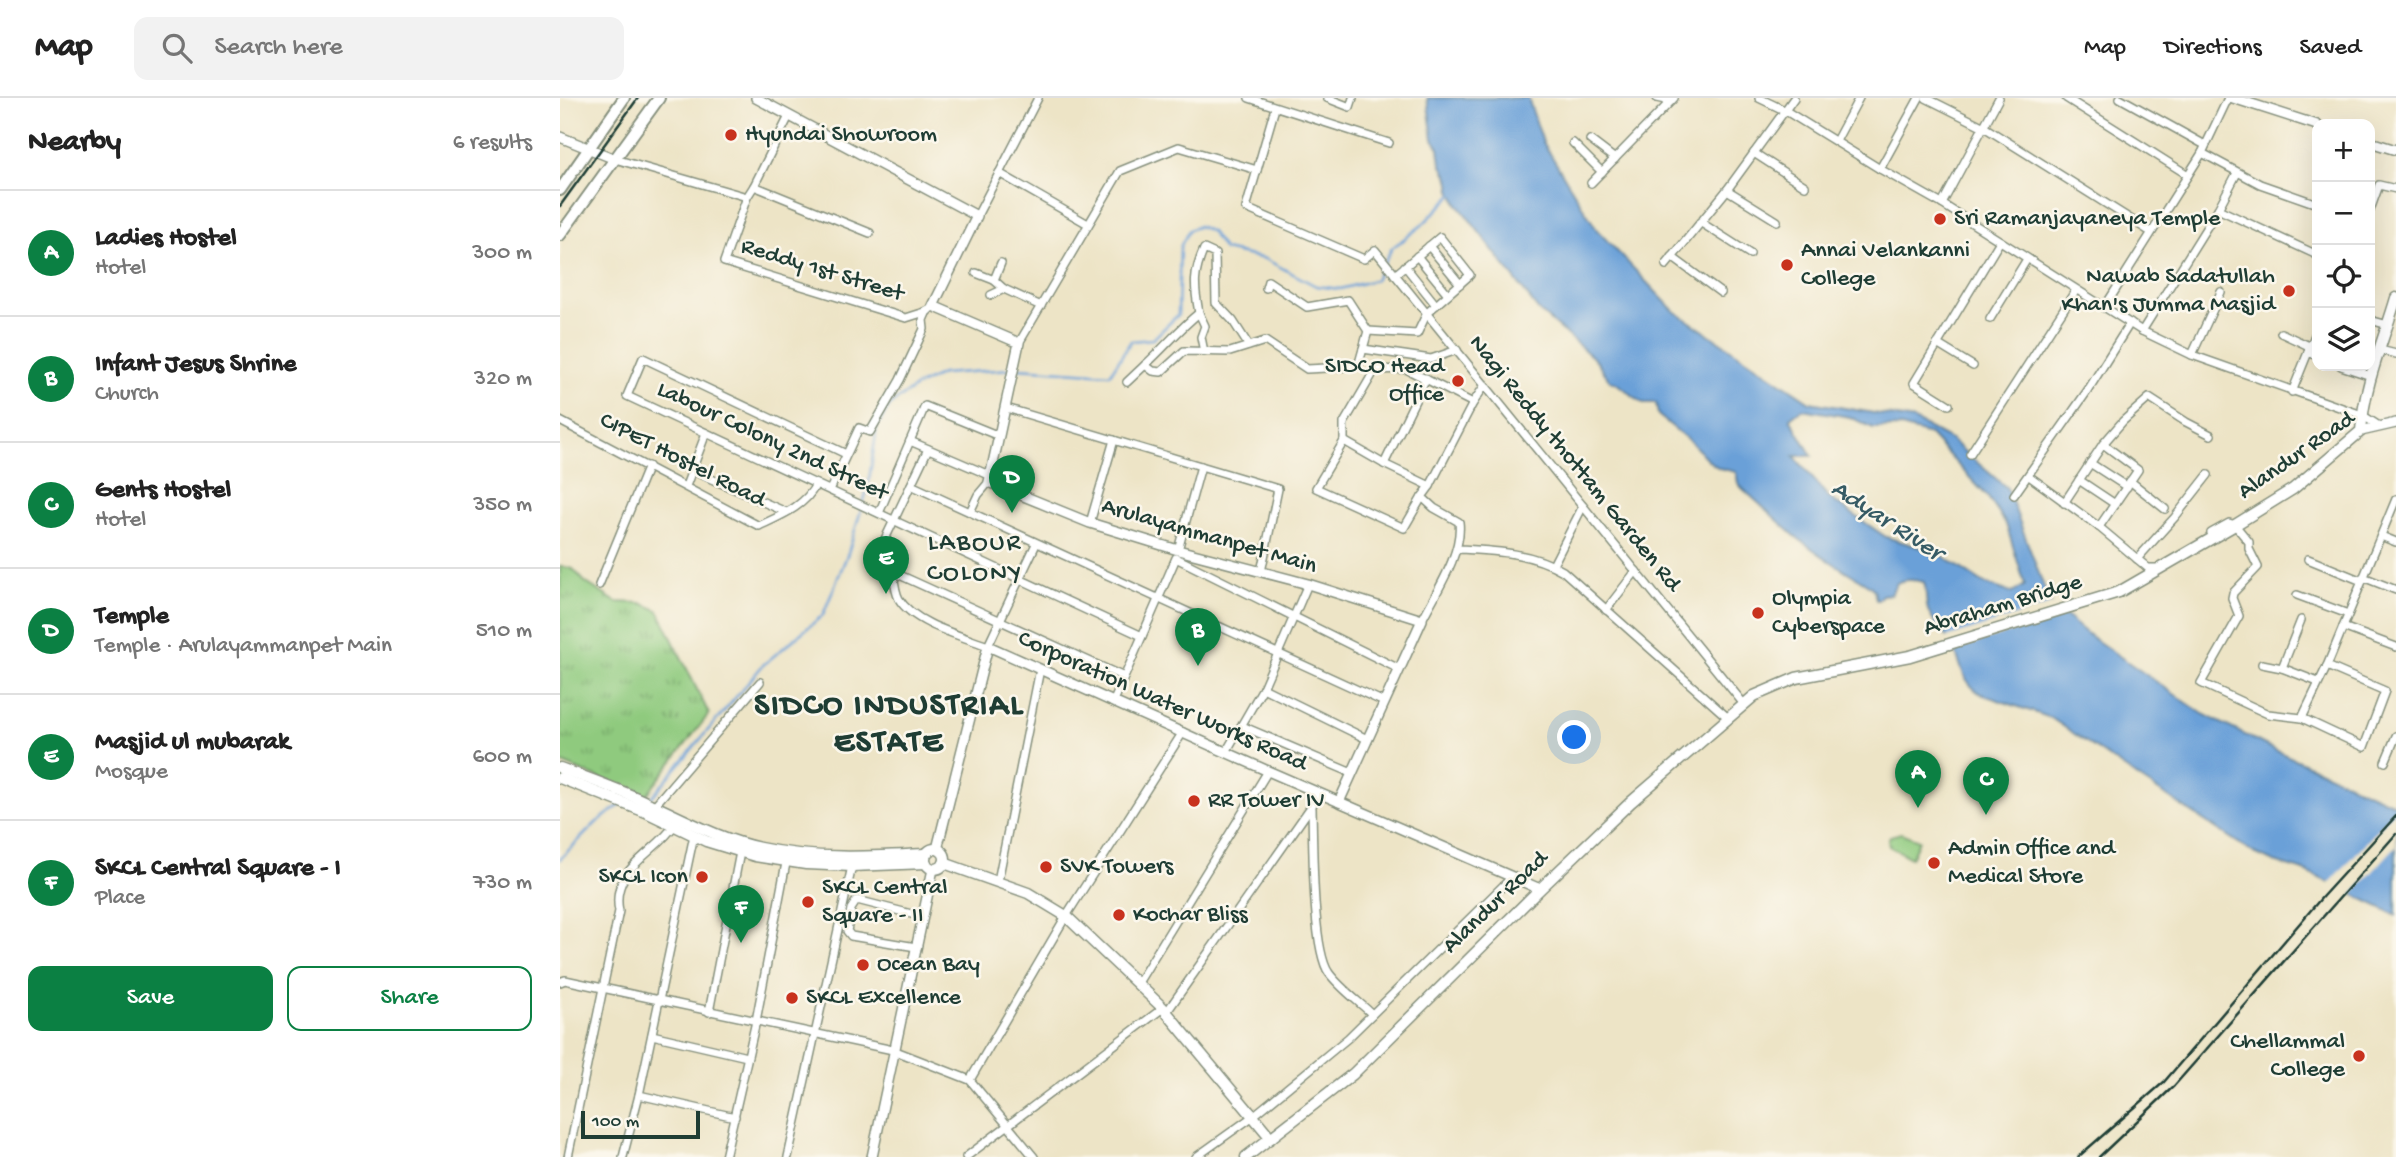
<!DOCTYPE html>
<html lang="en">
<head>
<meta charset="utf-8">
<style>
	:root { --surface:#fff; --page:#f2f2f2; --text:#222; --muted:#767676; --line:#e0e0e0; --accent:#0b8043 }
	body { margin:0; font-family:"Gochi Hand",sans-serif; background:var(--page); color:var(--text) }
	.controls { position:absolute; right:21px; top:21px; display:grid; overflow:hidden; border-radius:14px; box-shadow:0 7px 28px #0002 }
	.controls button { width:63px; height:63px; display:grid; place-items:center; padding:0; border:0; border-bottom:2px solid var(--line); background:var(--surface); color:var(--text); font:35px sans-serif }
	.scale { position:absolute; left:21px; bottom:18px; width:119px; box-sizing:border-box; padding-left:7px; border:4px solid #1f3d34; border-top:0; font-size:19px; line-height:24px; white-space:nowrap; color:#1f3d34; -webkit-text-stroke:5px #fbf7ec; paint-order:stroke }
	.you { position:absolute; left:1015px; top:640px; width:24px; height:24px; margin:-18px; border:5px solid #fff; border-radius:50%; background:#1a73e8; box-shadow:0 0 0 10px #1a73e833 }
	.badge { display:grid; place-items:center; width:46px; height:46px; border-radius:50%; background:var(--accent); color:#fff; font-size:23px; font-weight:700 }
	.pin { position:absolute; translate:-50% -58px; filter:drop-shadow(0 2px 4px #0008) }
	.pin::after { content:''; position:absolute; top:37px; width:24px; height:21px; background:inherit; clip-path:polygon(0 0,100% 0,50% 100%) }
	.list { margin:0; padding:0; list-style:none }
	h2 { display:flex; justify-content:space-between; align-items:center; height:91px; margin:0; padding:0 28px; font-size:30px }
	h2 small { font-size:23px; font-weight:400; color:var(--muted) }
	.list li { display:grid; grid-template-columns:46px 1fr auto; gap:21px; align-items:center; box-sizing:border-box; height:126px; padding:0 28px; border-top:2px solid var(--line) }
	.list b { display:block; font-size:26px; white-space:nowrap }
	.list p { margin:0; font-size:23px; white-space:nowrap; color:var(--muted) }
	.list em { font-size:23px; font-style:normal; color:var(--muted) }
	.actions { display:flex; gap:14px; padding:21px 28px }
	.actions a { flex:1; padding:16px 0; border:2px solid var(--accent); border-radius:14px; text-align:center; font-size:24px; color:var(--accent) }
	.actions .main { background:var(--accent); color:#fff }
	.icon { flex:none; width:38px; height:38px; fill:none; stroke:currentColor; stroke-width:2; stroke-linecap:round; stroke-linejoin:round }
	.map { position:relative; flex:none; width:1836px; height:1059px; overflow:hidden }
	header { display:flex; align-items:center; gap:42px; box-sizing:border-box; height:98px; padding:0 35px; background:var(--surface); border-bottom:2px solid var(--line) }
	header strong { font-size:33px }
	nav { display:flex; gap:38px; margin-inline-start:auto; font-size:24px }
	.search { width:490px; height:63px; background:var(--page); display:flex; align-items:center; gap:18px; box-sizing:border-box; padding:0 24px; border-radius:14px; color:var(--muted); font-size:26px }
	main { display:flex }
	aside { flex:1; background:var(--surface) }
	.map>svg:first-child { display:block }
	.grass { fill:url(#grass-tufts); stroke:#578459; stroke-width:2 }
	.garden { fill:#8fca7e; stroke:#578459; stroke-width:2 }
	.water { fill:#6ba0d8; stroke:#456e86; stroke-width:2; fill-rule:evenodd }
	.pier { fill:#ede4c6 }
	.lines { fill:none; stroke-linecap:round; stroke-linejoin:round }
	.stream { stroke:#6ba0d8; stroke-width:2.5 }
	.minor-casing { stroke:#86907d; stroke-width:10 }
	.tertiary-casing { stroke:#86907d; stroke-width:12 }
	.secondary-casing { stroke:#86907d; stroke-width:13 }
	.primary-casing { stroke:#86907d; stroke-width:14 }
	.minor { stroke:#fff; stroke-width:7 }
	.tertiary { stroke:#fff; stroke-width:9 }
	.secondary { stroke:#fff; stroke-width:10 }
	.primary { stroke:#fff; stroke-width:10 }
	.rail { stroke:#1f3d34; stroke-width:2.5 }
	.poi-dot { fill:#c8321e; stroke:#fbf7ec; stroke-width:2.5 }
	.labels { text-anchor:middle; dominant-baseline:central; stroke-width:5; stroke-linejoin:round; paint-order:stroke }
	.poi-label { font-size:24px; fill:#1f3d34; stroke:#fbf7ec; text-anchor:start }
	.street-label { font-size:24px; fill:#1f3d34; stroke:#fbf7ec }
	.water-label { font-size:26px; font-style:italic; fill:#365b65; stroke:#fbf7ec }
	.neighbourhood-label { font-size:26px; letter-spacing:2px; fill:#1f3d34; stroke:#fbf7ec }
	.district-label { font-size:32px; font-weight:bold; letter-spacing:2px; fill:#1f3d34; stroke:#fbf7ec }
</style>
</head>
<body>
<header>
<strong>Map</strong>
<div class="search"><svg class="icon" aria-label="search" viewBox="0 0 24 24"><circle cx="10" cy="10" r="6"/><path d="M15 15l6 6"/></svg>Search here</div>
<nav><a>Map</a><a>Directions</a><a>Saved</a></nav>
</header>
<main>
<aside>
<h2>Nearby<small>6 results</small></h2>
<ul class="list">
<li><span class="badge">A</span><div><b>Ladies Hostel</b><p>Hotel</p></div><em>300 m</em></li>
<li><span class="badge">B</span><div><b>Infant Jesus Shrine</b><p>Church</p></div><em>320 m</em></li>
<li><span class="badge">C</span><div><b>Gents Hostel</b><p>Hotel</p></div><em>350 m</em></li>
<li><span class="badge">D</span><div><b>Temple</b><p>Temple · Arulayammanpet Main</p></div><em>510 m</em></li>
<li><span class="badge">E</span><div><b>Masjid ul mubarak</b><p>Mosque</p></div><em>600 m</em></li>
<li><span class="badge">F</span><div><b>SKCL Central Square - I</b><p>Place</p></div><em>730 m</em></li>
</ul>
<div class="actions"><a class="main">Save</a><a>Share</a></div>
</aside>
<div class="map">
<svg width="1836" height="1059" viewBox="0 0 1836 1059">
	<defs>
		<pattern id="grass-tufts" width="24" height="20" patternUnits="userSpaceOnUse" patternTransform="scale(1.75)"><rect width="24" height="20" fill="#8fca7e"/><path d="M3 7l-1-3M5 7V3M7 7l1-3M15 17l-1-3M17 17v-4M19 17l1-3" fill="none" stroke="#74a568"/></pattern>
	</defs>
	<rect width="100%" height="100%" fill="#fbf7ec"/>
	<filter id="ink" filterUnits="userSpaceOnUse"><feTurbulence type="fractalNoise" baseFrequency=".0143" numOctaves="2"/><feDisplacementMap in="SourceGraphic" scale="14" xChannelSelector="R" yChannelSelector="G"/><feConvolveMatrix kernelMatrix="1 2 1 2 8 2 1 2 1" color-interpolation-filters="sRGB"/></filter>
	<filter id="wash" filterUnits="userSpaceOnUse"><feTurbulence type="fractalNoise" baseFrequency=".00686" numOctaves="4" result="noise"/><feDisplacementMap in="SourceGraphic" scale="28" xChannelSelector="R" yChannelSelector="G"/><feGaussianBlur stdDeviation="1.57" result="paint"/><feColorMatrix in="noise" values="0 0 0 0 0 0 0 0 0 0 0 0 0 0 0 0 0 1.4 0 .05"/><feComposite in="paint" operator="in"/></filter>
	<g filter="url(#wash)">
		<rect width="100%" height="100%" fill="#ede4c6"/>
		<path class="grass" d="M0 468 13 471 25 484 56 504 81 505 98 512 149 616 85 699 0 664Z"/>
		<path class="garden" d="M1341 735 1359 742 1351 760 1329 748 1328 742 1330 738Z"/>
		<path class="water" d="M867 0H968L983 44 1037 132 1114 213 1250 304 1354 322 1391 342 1447 390 1490 505 1530 538 1643 616 1719 654 1836 707V817L1747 774 1714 764 1694 755 1582 682 1491 620 1421 596C1399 582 1403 564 1390 544 1383 533 1372 525 1368 512 1365 503 1367 493 1364 484 1357 482 1342 480 1336 486 1334 489 1333 493 1331 496L1322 497 1318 502H1316L1314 492 1310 488 1268 462 1236 439 1182 390 1178 385 1176 374 1159 370 1149 363 1132 345 1098 317 1096 305H1083L1056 285 1050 283 1036 262 980 214 897 105 891 92 889 80 881 66 879 50 873 41ZM1242 311 1290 319 1313 330 1341 329 1370 337 1427 398 1446 426 1465 487 1452 495 1423 485 1378 455 1326 439 1268 399 1234 358H1252L1230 320Z"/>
		<g class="pier">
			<path d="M1496 505 1508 516 1391 553 1383 541Z"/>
			<path d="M1836 711V748L1789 800 1767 788Z"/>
		</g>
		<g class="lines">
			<g class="stream">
				<path d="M458 270 550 276 571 243 593 241 618 217 620 149 629 132 639 128 651 134 664 152 705 161 756 188 780 191 815 182 832 150 861 128 895 94"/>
				<path d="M90 701 203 567 263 517 288 455 308 389 317 329 331 306 357 288 382 276 451 271"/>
				<path d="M0 761 36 725 60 707"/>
			</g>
		</g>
	</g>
	<g filter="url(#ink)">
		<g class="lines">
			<defs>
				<g id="minor">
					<path d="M689 0 829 45"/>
					<path d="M767 0 790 9 793 0"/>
					<path d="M1097 0 1111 3"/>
					<path d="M1199 0 1226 13 1320 71 1382 106 1582 233 1632 257 1802 317 1819 328"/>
					<path d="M1366 0 1424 29 1591 134"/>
					<path d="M1506 0 1628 77"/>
					<path d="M1560 0 1645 47"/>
					<path d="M715 10 686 110 804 161 815 152 1183 605"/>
					<path d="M1030 42 1055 61"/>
					<path d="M1276 43 1299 0"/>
					<path d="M1013 45 1042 74"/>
					<path d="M1194 55 1245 88"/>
					<path d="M1642 55 1700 86 1757 106"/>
					<path d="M55 61 187 99"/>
					<path d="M1320 71 1359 0"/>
					<path d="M439 75 528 126"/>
					<path d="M1031 85 1114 0"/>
					<path d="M194 88 229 18"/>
					<path d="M1167 92 1217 123"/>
					<path d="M1382 106 1439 0"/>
					<path d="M1658 111 1757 157"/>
					<path d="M1810 112 1819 87 1836 91"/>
					<path d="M417 118 478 0"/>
					<path d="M1140 124 1190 156"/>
					<path d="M310 135 194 88 187 99 164 164 346 220 368 213 373 208"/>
					<path d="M869 148 900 186"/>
					<path d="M857 158 888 196"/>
					<path d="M1112 159 1161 195"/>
					<path d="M1106 167 1167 92 1234 0"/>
					<path d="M845 168 876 207"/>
					<path d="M416 175 434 182 441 165"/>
					<path d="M434 182 444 191 481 208"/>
					<path d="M431 197 444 191"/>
					<path d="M1544 210 1642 55 1668 0"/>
					<path d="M639 215 645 228 641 239 644 254"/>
					<path d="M1430 221 1467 161"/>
					<path d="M1810 222 1828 227"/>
					<path d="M808 233 857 236 867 215 910 177 880 139 835 177"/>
					<path d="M1582 233 1658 111 1677 75"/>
					<path d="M1721 235 1749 248 1748 254 1757 258"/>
					<path d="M459 245 560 73 619 49 697 72"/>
					<path d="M1377 246 1413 268"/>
					<path d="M689 248 673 223 656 205 655 156 644 151C633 176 634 188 639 215 619 231 604 250 585 267L593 273 601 274 624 253 670 254 705 243 747 271 786 269 799 265 808 233 788 202 747 209 708 183 706 190"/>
					<path d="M803 251 871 261 897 252"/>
					<path d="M1820 252 1836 256"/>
					<path d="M1632 257 1661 194"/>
					<path d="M1781 268 1811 278"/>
					<path d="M567 284 585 267"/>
					<path d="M1732 294 1755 237"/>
					<path d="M1389 307 1354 285 1440 143"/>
					<path d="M446 310 718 391 701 474"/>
					<path d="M0 323 199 428C220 418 246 408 256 386"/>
					<path d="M350 343 429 377"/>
					<path d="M784 343V325L815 272 846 271 913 305"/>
					<path d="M368 351 316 460 333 474 564 579"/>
					<path d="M286 356 83 260 67 298 582 538"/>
					<path d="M1410 356 1516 192"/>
					<path d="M1530 365 1567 389"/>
					<path d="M824 366 866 280"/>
					<path d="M131 372 226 414"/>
					<path d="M1469 378 1539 429 1588 470H1597"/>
					<path d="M1519 382 1555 406"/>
					<path d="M1570 383 1605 411"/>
					<path d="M351 387 824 604"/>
					<path d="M126 388 146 335"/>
					<path d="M270 392 299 330 310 334 340 282 364 231 363 222 367 213"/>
					<path d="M1454 397 1528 292 1570 225"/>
					<path d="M862 399 844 430 756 390 784 343 824 366 870 388"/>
					<path d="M1504 405 1543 346 1563 323 1589 300 1626 324 1651 337"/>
					<path d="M410 414 418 397 429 384"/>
					<path d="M319 415 365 308 439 338"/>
					<path d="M530 425 554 342"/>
					<path d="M1539 429 1578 372 1543 346"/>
					<path d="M1651 435 1669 425 1675 427 1689 444V451L1698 469 1673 495 1672 500 1679 518 1641 585 1708 616 1742 620 1804 649 1825 593 1767 568"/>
					<path d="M1821 438 1836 444"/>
					<path d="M898 451C933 453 971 454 1003 473L1167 619"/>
					<path d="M618 452 641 368"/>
					<path d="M1577 461 1615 419 1648 377"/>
					<path d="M1748 461 1802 483"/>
					<path d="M993 467 1023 408"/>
					<path d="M333 474C334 482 335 494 339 501 354 526 402 538 428 548L476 446"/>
					<path d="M1803 479 1836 492"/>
					<path d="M39 487 88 368"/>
					<path d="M1737 497 1788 516"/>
					<path d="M1046 512 1076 473"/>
					<path d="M862 522C876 494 903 455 899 424L874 410 862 399 870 388 913 305 925 287"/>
					<path d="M1783 529 1836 549"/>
					<path d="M1702 566 1722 570 1758 584"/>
					<path d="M1722 570 1741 522"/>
					<path d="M703 590 807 641"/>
					<path d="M553 605 616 460 839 571"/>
					<path d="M1742 620 1767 568 1836 401"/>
					<path d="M682 628 792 675"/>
					<path d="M666 654 703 590 748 486"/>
					<path d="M1825 664 1836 638"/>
					<path d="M94 708 200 584"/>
					<path d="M752 710C753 743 752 852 769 875 780 890 798 903 812 916"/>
					<path d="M438 783 480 571"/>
					<path d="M356 849 291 838 287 833 291 811 297 802 363 819"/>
					<path d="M0 884 5 882 333 952 410 982 474 1059"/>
					<path d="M578 885 708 673"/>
					<path d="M149 914 180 754"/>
					<path d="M606 915 760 696"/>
					<path d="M92 937 187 959"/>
					<path d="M410 982 506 818 623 634"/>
					<path d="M79 997 175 1019"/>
					<path d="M8 1059 59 813C50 770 95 757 116 725"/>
					<path d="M63 1059 79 997 134 737"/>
					<path d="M165 1059 196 923 226 765"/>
					<path d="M228 1059 292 768"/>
					<path d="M406 1059 603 910"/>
					<path d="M636 1059 692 1019 788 940 952 779"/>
				</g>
				<g id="tertiary">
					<path d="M196 0 417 118 373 208 459 245 429 384 530 425 618 452 748 486 862 522 779 704"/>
					<path d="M1673 0 1757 27"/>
					<path d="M0 39 55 61"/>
					<path d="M1810 44 1836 52"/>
					<path d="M1801 333 1836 325"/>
					<path d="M377 751 428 548 708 673 980 791"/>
					<path d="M312 1059 373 771"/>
				</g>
				<g id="secondary">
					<path d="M0 670C30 681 61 692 90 706 126 722 161 742 200 750 255 762 310 759 366 756"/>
					<path d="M0 680 86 714 146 743 195 758 246 766 292 768 366 765"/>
					<circle cx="375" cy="761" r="10"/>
					<path d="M384 765 468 795 506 818 603 910 711 1040"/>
					<path d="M686 1059 793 976 980 791 1071 704 1194 598 1236 580 1350 558 1559 494 1675 427 1733 391 1801 333C1804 287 1823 244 1836 200"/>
				</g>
				<g id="primary">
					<path d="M0 92 64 0"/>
					<path d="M0 137 99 0"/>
				</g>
			</defs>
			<use href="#minor" class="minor-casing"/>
			<use href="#tertiary" class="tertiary-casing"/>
			<use href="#secondary" class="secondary-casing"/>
			<use href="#primary" class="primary-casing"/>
			<use href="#minor" class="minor"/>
			<use href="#tertiary" class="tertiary"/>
			<use href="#secondary" class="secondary"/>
			<use href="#primary" class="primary"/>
			<g class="rail">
				<path d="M0 108 78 0"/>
				<path d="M1518 1059 1604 984 1763 798 1836 718"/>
				<path d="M1539 1059 1614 988 1836 736"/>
			</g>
		</g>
	</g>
	<g class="poi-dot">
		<circle cx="171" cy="37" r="7"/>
		<circle cx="1380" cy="121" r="7"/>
		<circle cx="1227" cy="167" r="7"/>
		<circle cx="1729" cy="193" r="7"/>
		<circle cx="898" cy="283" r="7"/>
		<circle cx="1198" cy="515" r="7"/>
		<circle cx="634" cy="703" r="7"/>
		<circle cx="1374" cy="765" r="7"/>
		<circle cx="486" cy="769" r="7"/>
		<circle cx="142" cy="779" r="7"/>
		<circle cx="248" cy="804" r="7"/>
		<circle cx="559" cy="817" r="7"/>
		<circle cx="303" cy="867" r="7"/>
		<circle cx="232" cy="900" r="7"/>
		<circle cx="1799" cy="958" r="7"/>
	</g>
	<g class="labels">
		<g class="poi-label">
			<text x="185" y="37">Hyundai Showroom</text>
			<text x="1394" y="121">Sri Ramanjayaneya Temple</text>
			<text x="1241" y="153">Annai Velankanni<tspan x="1241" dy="28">College</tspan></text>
			<text x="1715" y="179" text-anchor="end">Nawab Sadatullah<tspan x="1715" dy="28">Khan's Jumma Masjid</tspan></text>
			<text x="884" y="269" text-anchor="end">SIDCO Head<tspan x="884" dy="28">Office</tspan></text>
			<text x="1212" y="501">Olympia<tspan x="1212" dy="28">Cyberspace</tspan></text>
			<text x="648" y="703">RR Tower IV</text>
			<text x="1388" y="751">Admin Office and<tspan x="1388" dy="28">Medical Store</tspan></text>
			<text x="500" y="769">SVK Towers</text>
			<text x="128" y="779" text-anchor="end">SKCL Icon</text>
			<text x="262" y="790">SKCL Central<tspan x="262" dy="28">Square - II</tspan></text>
			<text x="573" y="817">Kochar Bliss</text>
			<text x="317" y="867">Ocean Bay</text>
			<text x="246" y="900">SKCL Excellence</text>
			<text x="1785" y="944" text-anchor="end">Chellammal<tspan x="1785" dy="28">College</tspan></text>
		</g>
		<g class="street-label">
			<text transform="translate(262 173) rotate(17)">Reddy 1st Street</text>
			<text transform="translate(212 344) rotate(25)">Labour Colony 2nd Street</text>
			<text transform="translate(1737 358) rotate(-35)">Alandur Road</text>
			<text transform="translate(122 363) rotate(27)">CIPET Hostel Road</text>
			<text transform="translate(1014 366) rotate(51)">Nagi Reddy thottam Garden Rd</text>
			<text transform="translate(649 439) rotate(16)">Arulayammanpet Main</text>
			<text transform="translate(1443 508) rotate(-17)">Abraham Bridge</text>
			<text transform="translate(602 604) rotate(24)">Corporation Water Works Road</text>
			<text transform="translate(936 805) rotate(-44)">Alandur Road</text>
		</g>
		<g class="water-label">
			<text transform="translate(1326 424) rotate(33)">Adyar River</text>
		</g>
		<g class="neighbourhood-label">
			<text x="415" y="446">LABOUR<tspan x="415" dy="30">COLONY</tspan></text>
		</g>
		<g class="district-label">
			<text x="329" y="609">SIDCO INDUSTRIAL<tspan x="329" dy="37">ESTATE</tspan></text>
		</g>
	</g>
</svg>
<div class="controls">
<button>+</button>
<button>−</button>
<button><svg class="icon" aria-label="locate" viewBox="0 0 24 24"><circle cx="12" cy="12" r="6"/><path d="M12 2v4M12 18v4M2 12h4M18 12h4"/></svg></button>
<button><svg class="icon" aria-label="layers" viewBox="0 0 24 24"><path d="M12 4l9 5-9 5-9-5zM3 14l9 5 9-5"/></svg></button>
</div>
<div class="scale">100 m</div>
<div class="you"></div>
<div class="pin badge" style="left:1358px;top:710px">A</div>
<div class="pin badge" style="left:638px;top:568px">B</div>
<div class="pin badge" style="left:1426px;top:717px">C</div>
<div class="pin badge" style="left:452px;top:415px">D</div>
<div class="pin badge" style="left:326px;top:496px">E</div>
<div class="pin badge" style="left:181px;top:845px">F</div>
</div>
</main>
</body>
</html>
